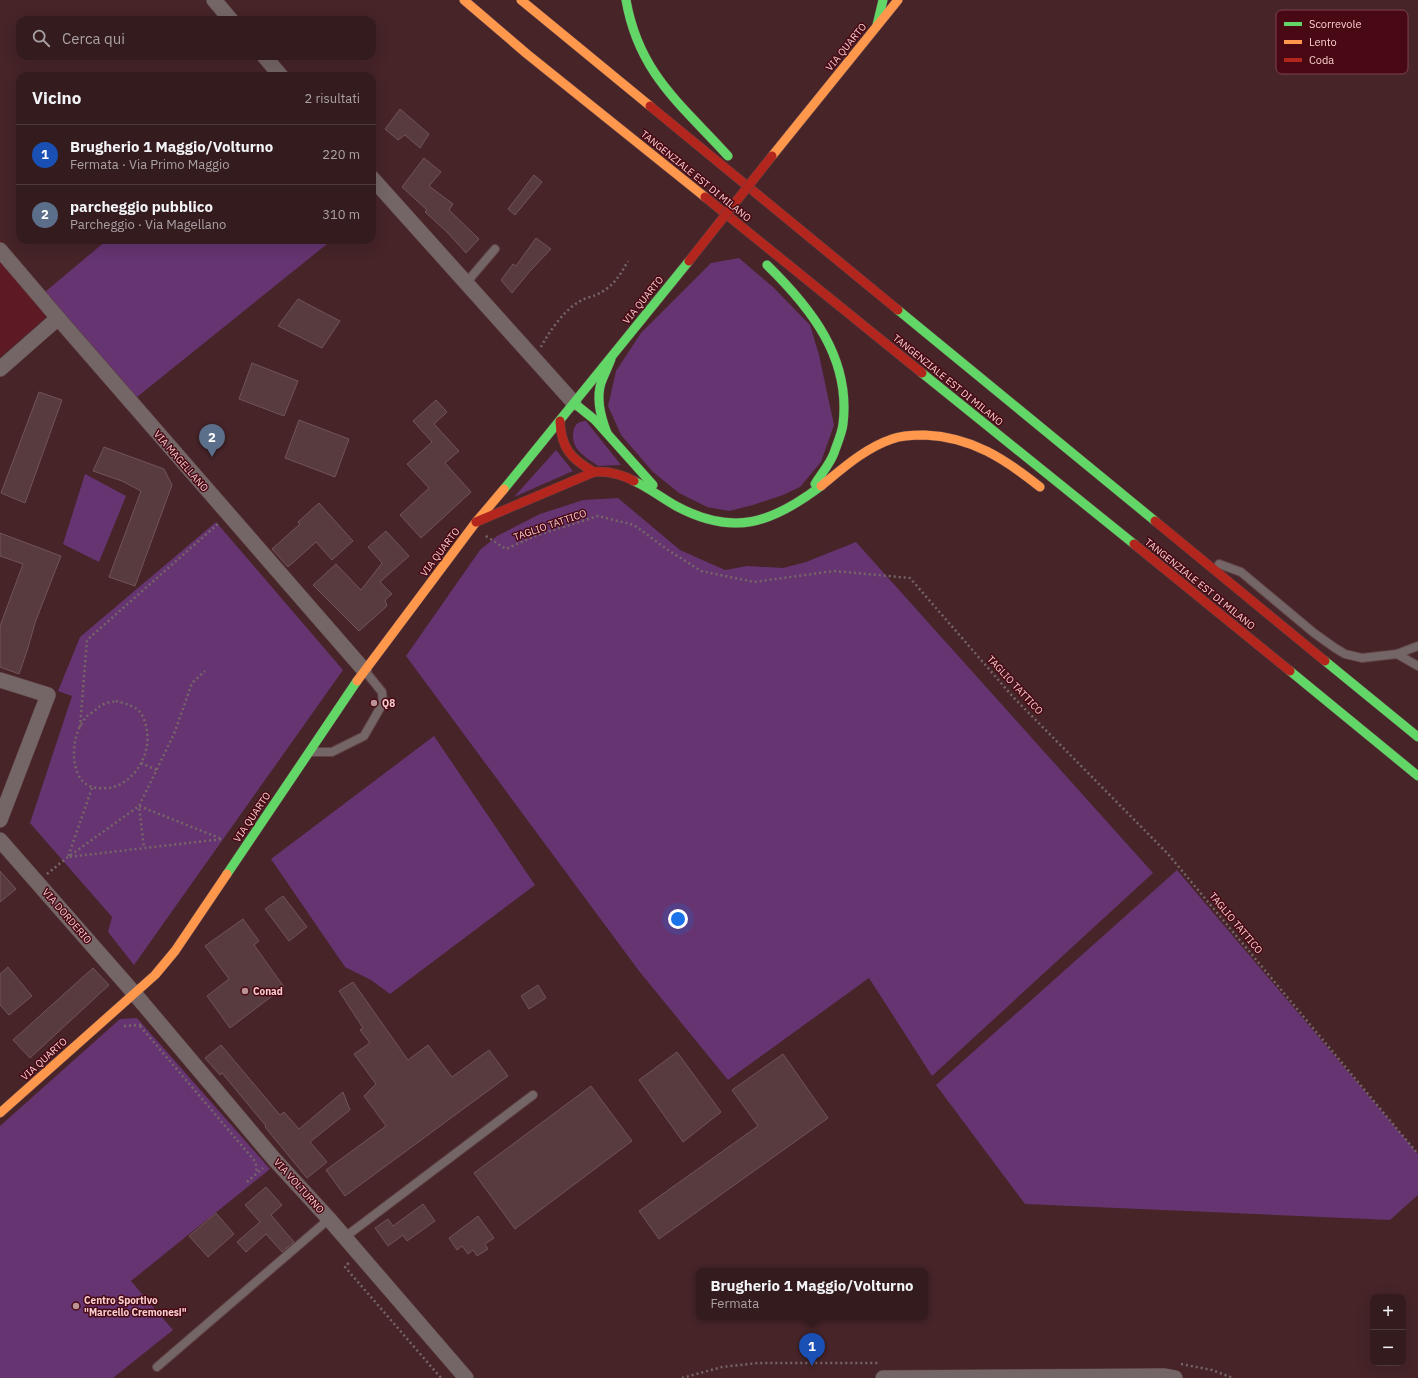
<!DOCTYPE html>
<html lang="it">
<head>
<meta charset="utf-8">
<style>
	:root { --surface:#341b1e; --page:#3f282b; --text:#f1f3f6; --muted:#a9a1a4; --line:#4e393c; --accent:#1a73e8 }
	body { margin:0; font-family:"IBM Plex Sans",sans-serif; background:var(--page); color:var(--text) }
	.controls { position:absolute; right:12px; bottom:12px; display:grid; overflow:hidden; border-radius:8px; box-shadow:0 4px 16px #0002 }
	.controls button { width:36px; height:36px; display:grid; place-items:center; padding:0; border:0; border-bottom:1px solid var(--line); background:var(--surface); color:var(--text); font:20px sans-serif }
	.you { position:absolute; left:678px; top:919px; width:14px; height:14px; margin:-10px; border:3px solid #fff; border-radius:50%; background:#1a73e8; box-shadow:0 0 0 6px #1a73e833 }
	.badge { display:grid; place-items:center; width:26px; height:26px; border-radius:50%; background:var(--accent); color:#fff; font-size:13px; font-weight:700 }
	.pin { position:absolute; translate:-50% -33px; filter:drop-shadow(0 1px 2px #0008) }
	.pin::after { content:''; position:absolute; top:21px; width:14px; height:12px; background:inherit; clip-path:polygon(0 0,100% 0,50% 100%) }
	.popup { position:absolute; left:696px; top:1268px; width:232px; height:52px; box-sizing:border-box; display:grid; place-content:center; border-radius:8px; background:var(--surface); filter:drop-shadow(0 1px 3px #0005); font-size:13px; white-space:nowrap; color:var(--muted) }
	.popup b { font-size:15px; color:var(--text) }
	.popup::after { content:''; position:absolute; left:50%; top:100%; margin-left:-8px; border:8px solid transparent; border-top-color:var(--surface) }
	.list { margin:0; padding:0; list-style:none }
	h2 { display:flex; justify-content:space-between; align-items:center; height:52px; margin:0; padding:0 16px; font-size:17px }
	h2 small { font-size:13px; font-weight:400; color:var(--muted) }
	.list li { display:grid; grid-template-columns:26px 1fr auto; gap:12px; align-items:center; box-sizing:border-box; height:60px; padding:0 16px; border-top:1px solid var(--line) }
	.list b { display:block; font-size:15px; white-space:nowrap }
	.list p { margin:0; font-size:13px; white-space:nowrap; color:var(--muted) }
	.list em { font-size:13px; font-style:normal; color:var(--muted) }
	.icon { flex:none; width:22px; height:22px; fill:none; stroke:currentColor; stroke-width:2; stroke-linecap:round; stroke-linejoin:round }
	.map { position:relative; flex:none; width:1418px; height:1378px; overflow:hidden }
	.search { position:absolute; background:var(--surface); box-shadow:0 4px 16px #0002; left:16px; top:16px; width:360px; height:44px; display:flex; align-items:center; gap:10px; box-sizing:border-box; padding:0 14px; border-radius:12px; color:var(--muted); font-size:15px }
	.panel { position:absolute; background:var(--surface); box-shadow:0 4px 16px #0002; left:16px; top:72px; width:360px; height:172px; border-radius:12px }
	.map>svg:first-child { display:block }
	.built { fill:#5e1a24 }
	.green { fill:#653471 }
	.building { fill:#583b3f; stroke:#725457 }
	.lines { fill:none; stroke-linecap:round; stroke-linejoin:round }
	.lane-casing { stroke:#604245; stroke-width:10 }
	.street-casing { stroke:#604245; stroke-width:16 }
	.fast-casing { stroke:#604245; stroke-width:10 }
	.slow-casing { stroke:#604245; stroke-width:10 }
	.jam-casing { stroke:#604245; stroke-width:10 }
	.path { stroke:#776668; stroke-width:2.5; stroke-dasharray:2 3; stroke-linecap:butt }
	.lane { stroke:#746566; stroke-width:8 }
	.street { stroke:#746566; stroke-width:15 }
	.fast { stroke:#63d668; stroke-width:9 }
	.slow { stroke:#ff974d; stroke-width:9 }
	.jam { stroke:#b3261e; stroke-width:9 }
	.jam-bridge-casing { stroke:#604245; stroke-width:10; stroke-linecap:butt }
	.jam-bridge { stroke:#b3261e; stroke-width:9 }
	.poi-dot { fill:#ba9395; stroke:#490914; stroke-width:1.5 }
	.labels { text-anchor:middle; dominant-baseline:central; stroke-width:3; stroke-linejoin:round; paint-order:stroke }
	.street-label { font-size:10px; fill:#f9cfd0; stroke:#490914 }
	.poi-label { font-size:10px; font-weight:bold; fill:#f9cfd0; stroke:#490914; text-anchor:start }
	.key { fill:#490914; stroke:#7e444c; stroke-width:1 }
	.key-label { font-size:11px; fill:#f9cfd0 }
</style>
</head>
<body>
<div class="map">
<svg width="1418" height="1378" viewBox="0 0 1418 1378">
	<rect width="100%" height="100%" fill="#462428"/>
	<path class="built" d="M0 239 58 307 0 357Z"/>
	<g class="green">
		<path d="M107 240H332L137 397 45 292Z"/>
		<path d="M739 258 774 288 810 325 819 355 834 425 821 462 800 487 783 495 753 505 729 511 707 507 679 493 653 472 621 435 608 406 616 371 641 333 711 263Z"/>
		<path d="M586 421 621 465 598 466C591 461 583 456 578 450 572 444 570 426 580 422 582 421 584 421 586 421Z"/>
		<path d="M556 450 573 471 514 497Z"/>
		<path d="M85 474 126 496 99 562 63 544Z"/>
		<path d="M618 498 680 550 725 570 747 566 783 568 806 562 856 542 1153 873 932 1076 869 978 728 1080 639 971 406 656 480 550 497 536 540 514 583 500Z"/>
		<path d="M216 522 343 670 134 965 108 932 112 917 30 823 72 696 58 691 80 637Z"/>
		<path d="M434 736 535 885 390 994 371 980 345 967 271 859Z"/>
		<path d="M1177 870 1418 1154V1195L1390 1220 1025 1204 936 1085Z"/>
		<path d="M137 1018 270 1169 131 1281 173 1330 113 1378H0V1126L120 1019Z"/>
	</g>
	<g class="building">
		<path d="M400 109 429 134 420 148 405 135 398 140 385 129Z"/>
		<path d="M424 158 441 172 429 186 453 204 449 210 479 239 466 253 447 232 425 212 427 210 402 187Z"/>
		<path d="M534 175 542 182 515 215 508 209Z"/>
		<path d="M536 238 551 249 530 271 512 293 501 280 513 264 516 266Z"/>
		<path d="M298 299 340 321 322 348 278 326Z"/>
		<path d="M252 363 298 381 284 416 239 399Z"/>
		<path d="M39 392 62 400 25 503 1 493Z"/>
		<path d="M436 400 447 412 434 424 459 451 445 463 471 492 421 538 400 515 429 488 407 464 432 442 413 421Z"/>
		<path d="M299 420 349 439 335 477 285 458Z"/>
		<path d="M104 447 164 469 172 485 135 586 109 577 141 491 122 481 93 471Z"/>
		<path d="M319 503 353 541 332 560 316 542 288 567 272 549 300 524 298 522Z"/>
		<path d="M386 531 409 556 380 582 392 594 385 600 387 606 359 631 313 585 336 564 361 590 382 563 368 547Z"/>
		<path d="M0 533 61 556 36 620 27 651 19 674 0 667V626L23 564 0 556Z"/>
		<path d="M0 871 16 889 0 902Z"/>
		<path d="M283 896 307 927 289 941 265 909Z"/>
		<path d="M243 919 259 941 254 945 284 987 230 1028 207 996 229 979 205 946Z"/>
		<path d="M8 967 32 996 9 1015 0 1005V974Z"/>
		<path d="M93 968 109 985 30 1058 13 1040Z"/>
		<path d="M353 982 408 1060 428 1045 452 1077 489 1050 508 1076 345 1196 326 1170 386 1126 364 1096 376 1084 354 1054 370 1043 360 1030 363 1028 339 991Z"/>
		<path d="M538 985 546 998 529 1009 521 996Z"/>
		<path d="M221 1045 280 1115 284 1112 299 1129 343 1092 350 1110 310 1142 327 1162 307 1178 265 1127 266 1126 222 1073 220 1075 205 1058Z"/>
		<path d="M677 1052 721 1112 683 1142 639 1080Z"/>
		<path d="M783 1054 828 1118 659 1239 639 1211 758 1126 732 1090Z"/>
		<path d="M591 1086 632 1141 515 1229 474 1173Z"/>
		<path d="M266 1187 282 1205 271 1215 294 1242 282 1252 266 1234 246 1252 237 1242 260 1222 245 1205Z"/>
		<path d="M423 1204 435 1221 407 1241 403 1235 388 1246 375 1228 388 1219 393 1226Z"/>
		<path d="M216 1213 234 1234 208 1257 189 1236Z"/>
		<path d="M478 1216 494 1238 485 1244 488 1249 477 1256 473 1250 468 1254 462 1246 457 1250 449 1238Z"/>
	</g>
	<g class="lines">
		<defs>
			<g id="lane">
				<path d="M466 283 495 249"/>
				<path d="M1219 564 1241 572 1314 633 1335 648 1345 654 1362 658 1397 654 1418 666"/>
				<path d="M1397 654 1418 646"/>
				<path d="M311 752H332L364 736 383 703 382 692 365 671"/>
				<path d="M345 1237 533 1095"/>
				<path d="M157 1367 329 1219"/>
			</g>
			<g id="street">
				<path d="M214 0 231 20"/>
				<path d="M264 56 281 76"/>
				<path d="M372 178 574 403"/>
				<path d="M0 250 58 318 364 670"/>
				<path d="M0 369 58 318"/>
				<path d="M0 680 48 695 0 820"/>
				<path d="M0 840 134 993 274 1159 329 1219 466 1378"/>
				<path d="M883 1378 1164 1376 1175 1378"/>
			</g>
			<g id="fast">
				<path d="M626 0C639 74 681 104 728 156"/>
				<path d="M877 25 883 0"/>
				<path d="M767 265C811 308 851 358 843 424 842 433 837 444 834 453 830 464 821 474 815 484"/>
				<path d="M898 310 1155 521"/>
				<path d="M922 373 1134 544"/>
				<path d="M574 403 595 420 653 485"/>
				<path d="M607 433C601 418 596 399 601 383 604 375 608 367 611 359"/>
				<path d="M634 481C649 488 662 498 676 506 734 537 772 523 821 486"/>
				<path d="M504 489 689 261"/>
				<path d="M1325 661 1418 737"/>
				<path d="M1290 671 1418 776"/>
				<path d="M227 874 357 681"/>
			</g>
			<g id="slow">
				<path d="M464 0 527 54 705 197"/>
				<path d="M521 0 650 106"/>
				<path d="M772 156 898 0"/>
				<path d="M821 486C842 469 865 448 892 439 902 435 914 435 925 435 972 437 1005 459 1040 487"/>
				<path d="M357 681 476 522 504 489"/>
				<path d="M0 1113 155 975 175 951 227 874"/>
			</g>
			<g id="jam">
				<path d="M650 106 898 310"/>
				<path d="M705 197 922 373"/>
				<path d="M560 421C561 448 571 459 594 472"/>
				<path d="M1155 521 1325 661"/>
				<path d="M476 522 594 472C609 471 621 474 634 481"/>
				<path d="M1134 544 1290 671"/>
			</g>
		</defs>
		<use href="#lane" class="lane-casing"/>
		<use href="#street" class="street-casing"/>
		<use href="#fast" class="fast-casing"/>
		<use href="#slow" class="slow-casing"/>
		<use href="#jam" class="jam-casing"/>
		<g class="path">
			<path d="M541 347C548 333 565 309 579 302 584 298 591 297 596 295 613 287 619 277 628 261"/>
			<path d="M486 536 506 549 535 536 598 516 634 525 668 550 701 571 754 582 834 571 910 578 1014 698 1168 854 1418 1154"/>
			<path d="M116 701C123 703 132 705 138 710 144 716 146 724 147 732 151 759 128 792 99 788 91 788 83 784 79 776 70 758 73 732 87 716 90 714 94 711 97 709 99 707 101 705 104 704 107 702 112 702 116 701Z"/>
			<path d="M80 727 87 640 219 523"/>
			<path d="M141 763 157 770"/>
			<path d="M92 788 68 857 222 839 139 806 144 848"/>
			<path d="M47 874 68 857 139 806 174 734 192 683 205 671"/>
			<path d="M124 1026 141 1025"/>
			<path d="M140 1026 254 1160 256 1165 257 1173"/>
			<path d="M247 1182 263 1168"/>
			<path d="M347 1263 348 1264 345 1267 441 1378"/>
			<path d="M1181 1364 1212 1370 1233 1378"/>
			<path d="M682 1378 722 1367 758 1363H880"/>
		</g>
		<use href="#lane" class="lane"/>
		<use href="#street" class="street"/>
		<use href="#fast" class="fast"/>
		<use href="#slow" class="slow"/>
		<use href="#jam" class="jam"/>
		<defs>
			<path id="jam-bridge" d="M689 261 772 156"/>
		</defs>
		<use href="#jam-bridge" class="jam-bridge-casing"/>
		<use href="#jam-bridge" class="jam-bridge"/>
	</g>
	<g class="poi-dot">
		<circle cx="374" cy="703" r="4"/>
		<circle cx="245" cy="991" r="4"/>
		<circle cx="76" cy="1306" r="4"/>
	</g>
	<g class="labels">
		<g class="street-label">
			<text transform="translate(846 47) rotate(-51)">VIA QUARTO</text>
			<text transform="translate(696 176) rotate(39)">TANGENZIALE EST DI MILANO</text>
			<text transform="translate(643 300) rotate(-51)">VIA QUARTO</text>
			<text transform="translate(948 380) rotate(39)">TANGENZIALE EST DI MILANO</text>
			<text transform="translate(181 461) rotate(49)">VIA MAGELLANO</text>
			<text transform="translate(550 525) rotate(-19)">TAGLIO TATTICO</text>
			<text transform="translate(440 552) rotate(-53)">VIA QUARTO</text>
			<text transform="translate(1200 584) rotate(39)">TANGENZIALE EST DI MILANO</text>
			<text transform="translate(1015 685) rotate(47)">TAGLIO TATTICO</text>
			<text transform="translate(252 817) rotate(-56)">VIA QUARTO</text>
			<text transform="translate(67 916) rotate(49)">VIA DORDERIO</text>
			<text transform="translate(1236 923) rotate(50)">TAGLIO TATTICO</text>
			<text transform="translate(44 1059) rotate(-42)">VIA QUARTO</text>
			<text transform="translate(299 1186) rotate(48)">VIA VOLTURNO</text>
		</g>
		<g class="poi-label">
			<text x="382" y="703">Q8</text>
			<text x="253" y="991">Conad</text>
			<text x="84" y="1300">Centro Sportivo<tspan x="84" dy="12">"Marcello Cremonesi"</tspan></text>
		</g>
	</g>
	<rect x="1276" y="10" width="132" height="64" rx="6" class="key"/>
	<rect x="1284" y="22" width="18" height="4" fill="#63d668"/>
	<rect x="1284" y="40" width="18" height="4" fill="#ff974d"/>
	<rect x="1284" y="58" width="18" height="4" fill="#b3261e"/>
	<g class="key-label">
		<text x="1309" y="28">Scorrevole</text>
		<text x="1309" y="46">Lento</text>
		<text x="1309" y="64">Coda</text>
	</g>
</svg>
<div class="controls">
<button>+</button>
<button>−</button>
</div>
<div class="you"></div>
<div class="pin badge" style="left:812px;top:1366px;background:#1a4fb4">1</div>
<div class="popup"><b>Brugherio 1 Maggio/Volturno</b>Fermata</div>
<div class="pin badge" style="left:212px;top:457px;background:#5c6f8a">2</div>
<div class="search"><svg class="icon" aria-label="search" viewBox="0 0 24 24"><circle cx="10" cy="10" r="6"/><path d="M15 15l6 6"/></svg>Cerca qui</div>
<section class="panel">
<h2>Vicino<small>2 risultati</small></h2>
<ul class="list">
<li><span class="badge" style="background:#1a4fb4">1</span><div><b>Brugherio 1 Maggio/Volturno</b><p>Fermata · Via Primo Maggio</p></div><em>220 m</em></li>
<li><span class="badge" style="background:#5c6f8a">2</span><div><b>parcheggio pubblico</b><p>Parcheggio · Via Magellano</p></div><em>310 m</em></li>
</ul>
</section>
</div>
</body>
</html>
